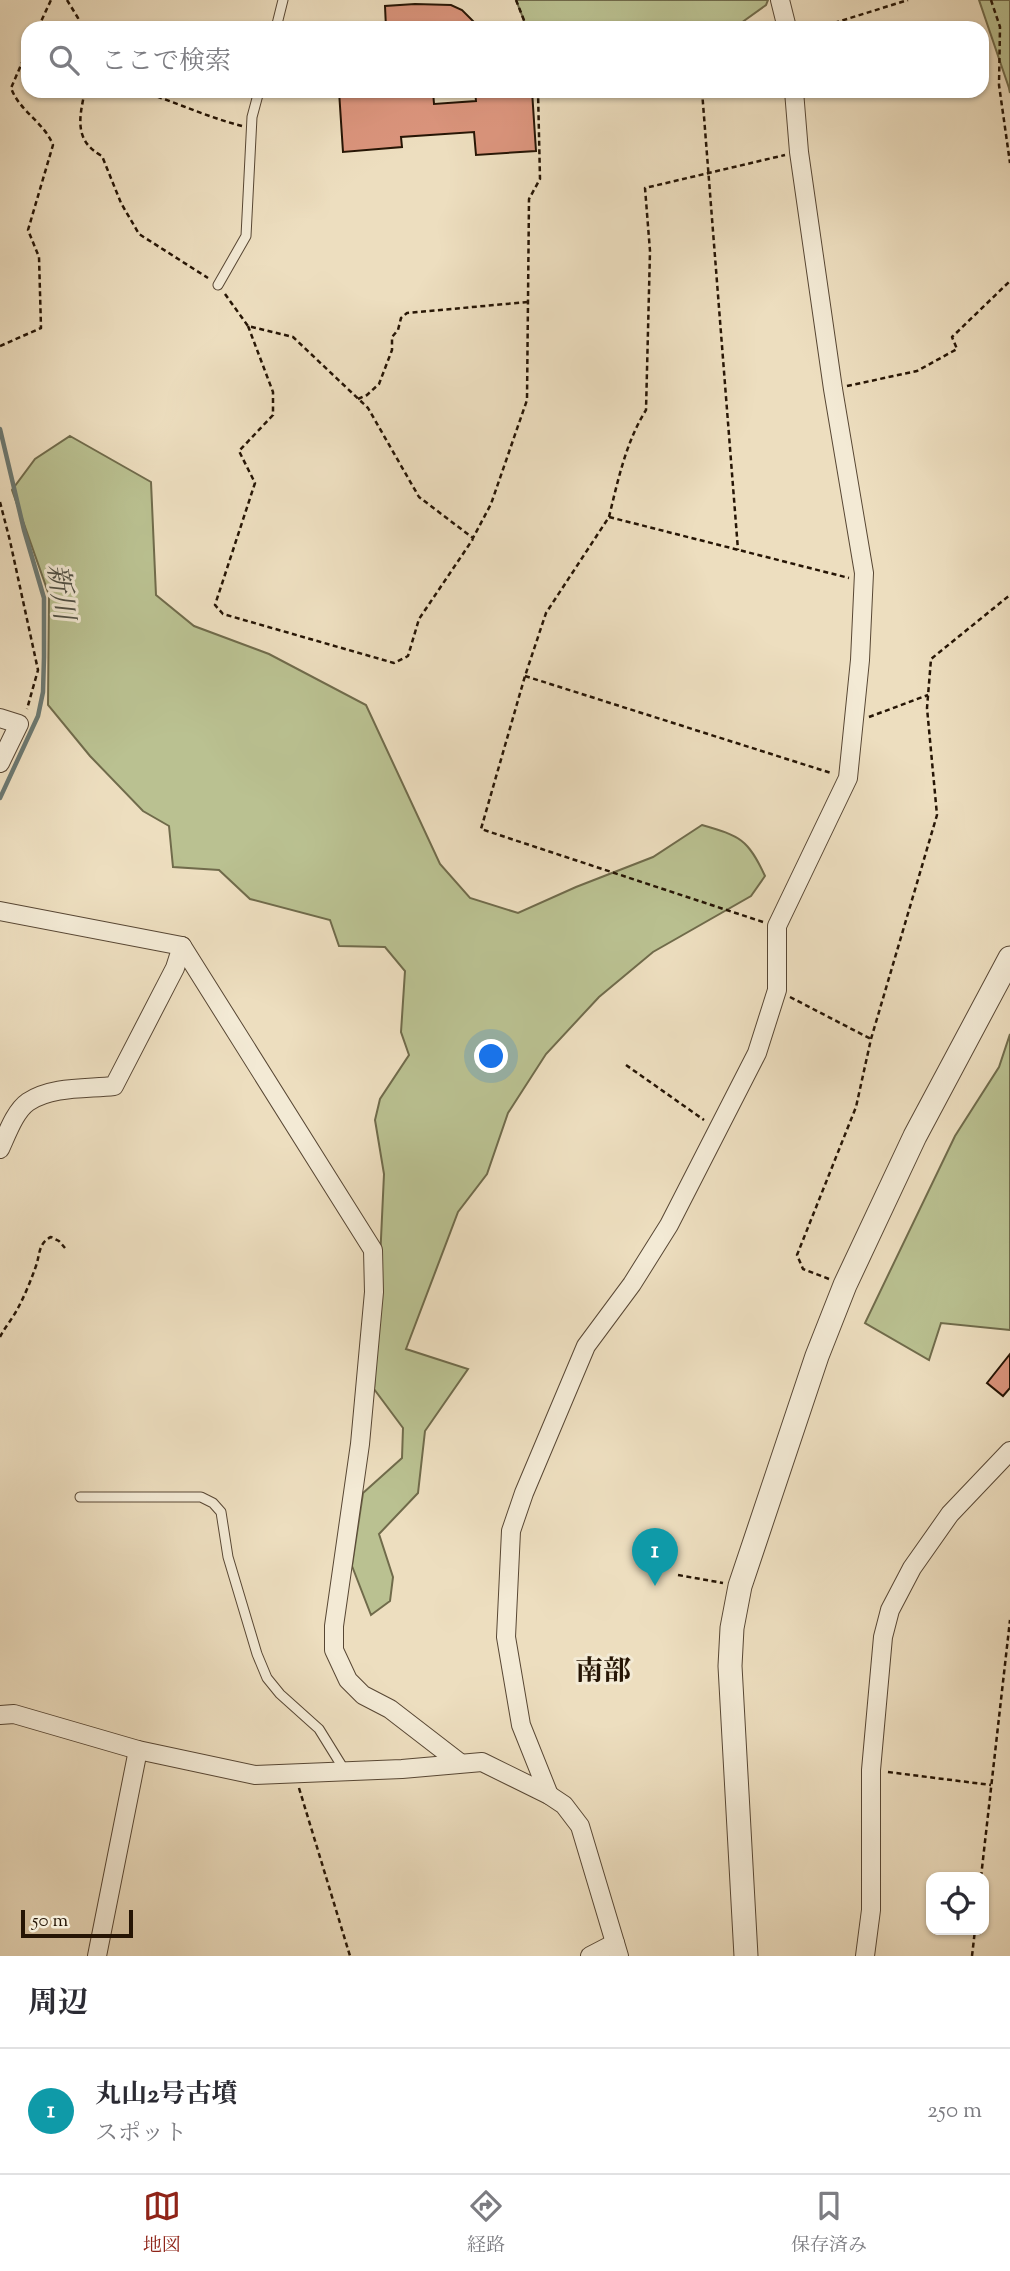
<!DOCTYPE html>
<html lang="ja">
<head>
<meta charset="utf-8">
<style>
	:root { --surface:#fff; --page:#f2f2f3; --text:#2b2b33; --muted:#7c7c81; --line:#e1e1e2; --accent:#8f2418 }
	body { margin:0; font-family:"Sorts Mill Goudy","Noto Serif JP",serif; background:var(--page); color:var(--text) }
	.controls { position:absolute; right:21px; bottom:21px; display:grid; overflow:hidden; border-radius:14px; box-shadow:0 2px 5px #0004 }
	.controls button { width:63px; height:63px; display:grid; place-items:center; padding:0; border:0; border-bottom:2px solid var(--line); background:var(--surface); color:var(--text); font:35px sans-serif }
	.scale { position:absolute; left:21px; bottom:18px; width:112px; box-sizing:border-box; padding-left:7px; border:4px solid #261505; border-top:0; font-size:19px; line-height:24px; white-space:nowrap; color:#261505; -webkit-text-stroke:5px #f3ead5; paint-order:stroke }
	.you { position:absolute; left:492px; top:1057px; width:24px; height:24px; margin:-18px; border:5px solid #fff; border-radius:50%; background:#1a73e8; box-shadow:0 0 0 10px #1a73e833 }
	.badge { display:grid; place-items:center; width:46px; height:46px; border-radius:50%; background:var(--accent); color:#fff; font-size:23px; font-weight:700 }
	.pin { position:absolute; translate:-50% -58px; filter:drop-shadow(0 2px 4px #0008) }
	.pin::after { content:''; position:absolute; top:37px; width:24px; height:21px; background:inherit; clip-path:polygon(0 0,100% 0,50% 100%) }
	.list { margin:0; padding:0; list-style:none }
	h2 { display:flex; justify-content:space-between; align-items:center; height:91px; margin:0; padding:0 28px; font-size:30px }
	h2 small { font-size:23px; font-weight:400; color:var(--muted) }
	.list li { display:grid; grid-template-columns:46px 1fr auto; gap:21px; align-items:center; box-sizing:border-box; height:126px; padding:0 28px; border-top:2px solid var(--line) }
	.list b { display:block; font-size:26px; white-space:nowrap }
	.list p { margin:0; font-size:23px; white-space:nowrap; color:var(--muted) }
	.list em { font-size:23px; font-style:normal; color:var(--muted) }
	.icon { flex:none; width:38px; height:38px; fill:none; stroke:currentColor; stroke-width:2; stroke-linecap:round; stroke-linejoin:round }
	.map { position:relative; flex:none; width:1010px; height:1956px; overflow:hidden }
	.search { position:absolute; background:var(--surface); box-shadow:0 2px 5px #0004; left:21px; right:21px; top:21px; height:77px; display:flex; align-items:center; gap:18px; box-sizing:border-box; padding:0 24px; border-radius:21px; color:var(--muted); font-size:26px }
	.sheet { height:217px; background:var(--surface) }
	nav { display:flex; justify-content:space-around; align-items:center; box-sizing:border-box; height:98px; border-top:2px solid var(--line); background:var(--surface); font-size:19px; color:var(--muted) }
	nav a { display:grid; justify-items:center; gap:4px }
	nav .on { color:var(--accent) }
	.map>svg:first-child { display:block }
	.green { fill:#bac191; stroke:#706b4b; stroke-width:2 }
	.lines { fill:none; stroke-linecap:round; stroke-linejoin:round }
	.stream { stroke:#6c7972; stroke-width:4.5 }
	.building { fill:#da947c; stroke:#261505; stroke-width:2 }
	.service-casing { stroke:#584734; stroke-width:11 }
	.minor-casing { stroke:#584734; stroke-width:20 }
	.tertiary-casing { stroke:#584734; stroke-width:25 }
	.path { stroke:#261505; stroke-width:2.5; stroke-dasharray:5 3.5; stroke-linecap:butt }
	.service { stroke:#f3ead5; stroke-width:9 }
	.minor { stroke:#f3ead5; stroke-width:18 }
	.tertiary { stroke:#f3ead5; stroke-width:23 }
	.labels { text-anchor:middle; dominant-baseline:central; stroke-width:6; stroke-linejoin:round; paint-order:stroke }
	.water-label { font-size:28px; font-style:italic; fill:#4f4f44; stroke:#f3ead5 }
	.neighbourhood-label { font-size:28px; font-weight:bold; fill:#261505; stroke:#f3ead5 }
</style>
</head>
<body>
<div class="map">
<svg width="1010" height="1956" viewBox="0 0 1010 1956">
	<rect width="100%" height="100%" fill="#eddebf"/>
	<filter id="stains"><feTurbulence type="fractalNoise" baseFrequency=".00286" numOctaves="4"/><feColorMatrix values="0 0 0 0 .2 0 0 0 0 .09 0 0 0 0 .02 0 0 0 .5 -.17"/></filter>
	<radialGradient id="worn" r=".72"><stop offset=".6" stop-color="#630" stop-opacity="0"/><stop offset="1" stop-color="#630" stop-opacity=".3"/></radialGradient>
	<g class="green">
		<path d="M516 0H768L766 5 734 28H527Z"/>
		<path d="M979 0H1010V93L1009 88Z"/>
		<path d="M70 436 151 482 156 595 194 626 269 654 366 705 440 864 470 898 518 913 576 887 653 857 702 825C740 836 748 839 765 876L751 896 653 952 599 997 546 1054 508 1113 487 1174 458 1212 406 1349 468 1369 425 1431 418 1493 379 1534 393 1577 390 1601 371 1615 352 1566 363 1493 402 1458 403 1428 374 1389 384 1174 375 1120 380 1099 409 1055 401 1032 405 971 385 947 339 946 330 920 250 899 219 870 173 867 169 826 143 811 90 756 48 705 49 595 12 490 35 459Z"/>
		<path d="M1010 1034V1330L941 1323 929 1360 865 1323 955 1136 999 1067Z"/>
	</g>
	<g class="lines">
		<path class="stream" d="M0 429 24 530 44 598V657L43 692 38 716 0 798"/>
	</g>
	<g class="building">
		<path d="M415 4 451 5 462 10 480 28H386L385 6Z"/>
		<path d="M339 91H433L434 104 476 101 475 91H532L536 151 476 155 474 132 401 137 402 147 343 152Z"/>
		<path d="M1010 1354V1388L1003 1396 987 1383Z"/>
	</g>
	<g class="lines">
		<defs>
			<g id="service">
				<path d="M276 28 283 0"/>
				<path d="M218 285 246 236 252 117 259 91"/>
				<path d="M80 1497H201L213 1503 221 1512 228 1557 257 1654 267 1678 280 1694 319 1729 345 1771"/>
			</g>
			<g id="minor">
				<path d="M780 0 787 28"/>
				<path d="M0 718 19 724 0 763"/>
				<path d="M0 911 182 946 373 1250 374 1292 360 1444 334 1626V1650L348 1680 363 1695 390 1709 460 1763"/>
				<path d="M0 1149C7 1134 15 1111 28 1102 52 1086 87 1089 114 1086L175 968 182 946"/>
				<path d="M0 1715 14 1714 138 1750 255 1775 402 1769 482 1762 549 1795 564 1805 580 1826 619 1956"/>
				<path d="M549 1795 521 1725 506 1637 511 1531 524 1493 586 1346 632 1284 669 1225 757 1053 777 990V926L848 778 860 660 864 573 833 389 799 152 794 91"/>
				<path d="M97 1956 138 1750"/>
				<path d="M590 1956 615 1943"/>
				<path d="M865 1956 871 1910V1770L883 1637 890 1610 912 1568 950 1514 1010 1451"/>
			</g>
			<path id="tertiary" d="M746 1956 730 1666 732 1628 740 1586 817 1356 845 1285 915 1136 1010 958"/>
		</defs>
		<use href="#service" class="service-casing"/>
		<use href="#minor" class="minor-casing"/>
		<use href="#tertiary" class="tertiary-casing"/>
		<g class="path">
			<path d="M67 0 78 18 81 28"/>
			<path d="M516 0 527 28"/>
			<path d="M991 0 1000 27 999 85 1010 163"/>
			<path d="M38 28 51 0"/>
			<path d="M818 28 908 0"/>
			<path d="M85 91C79 118 74 141 102 156L121 203 139 234 208 278"/>
			<path d="M141 91C175 102 207 117 242 126"/>
			<path d="M702 91 738 550"/>
			<path d="M225 294 248 326 293 337 368 408 419 497 473 538 491 504 527 400 529 199 540 179 538 91"/>
			<path d="M248 326 273 392V415L239 451 255 483 215 605 223 614 394 663 408 656 419 619 473 539"/>
			<path d="M0 346 41 328 39 257 28 230 53 145C44 122 20 112 11 88L28 49"/>
			<path d="M847 386 917 371 957 349 952 337 1010 281"/>
			<path d="M358 399 367 395 379 384 392 350V337L398 330 401 318 407 313 528 302"/>
			<path d="M0 502 10 541 38 670 27 709"/>
			<path d="M609 517C618 480 626 442 646 410L650 251 645 188 785 155"/>
			<path d="M525 676 831 773"/>
			<path d="M869 717 928 695"/>
			<path d="M763 922 481 829 525 676 546 613 609 517 849 578"/>
			<path d="M790 997 871 1039"/>
			<path d="M626 1065 704 1120"/>
			<path d="M829 1279 803 1269 797 1255 856 1107 871 1039 937 815 927 708 931 659 1010 595"/>
			<path d="M0 1337C5 1327 13 1318 18 1308 25 1295 31 1280 36 1266 40 1255 38 1243 51 1237L59 1241 65 1248"/>
			<path d="M678 1575 723 1583"/>
			<path d="M888 1772 991 1785"/>
			<path d="M299 1788 350 1956"/>
			<path d="M981 1877 1010 1620"/>
			<path d="M972 1956 975 1930"/>
		</g>
		<use href="#service" class="service"/>
		<use href="#minor" class="minor"/>
		<use href="#tertiary" class="tertiary"/>
	</g>
	<g class="labels">
		<g class="water-label">
			<text transform="translate(59 592) rotate(82)">新川</text>
		</g>
		<g class="neighbourhood-label">
			<text x="603" y="1673">南部</text>
		</g>
	</g>
	<rect width="100%" height="100%" filter="url(#stains)"/>
	<rect width="100%" height="100%" fill="url(#worn)"/>
</svg>
<div class="controls">
<button><svg class="icon" aria-label="locate" viewBox="0 0 24 24"><circle cx="12" cy="12" r="6"/><path d="M12 2v4M12 18v4M2 12h4M18 12h4"/></svg></button>
</div>
<div class="scale">50 m</div>
<div class="you"></div>
<div class="pin badge" style="left:655px;top:1586px;background:#0f9aa8">1</div>
<div class="search"><svg class="icon" aria-label="search" viewBox="0 0 24 24"><circle cx="10" cy="10" r="6"/><path d="M15 15l6 6"/></svg>ここで検索</div>
</div>
<section class="sheet">
<h2>周辺<small></small></h2>
<ul class="list">
<li><span class="badge" style="background:#0f9aa8">1</span><div><b>丸山2号古墳</b><p>スポット</p></div><em>250 m</em></li>
</ul>
</section>
<nav>
<a class="on"><svg class="icon" aria-label="map" viewBox="0 0 24 24"><path d="M3 6l6-2 6 2 6-2v14l-6 2-6-2-6 2zM9 4v14M15 6v14"/></svg>地図</a>
<a><svg class="icon" aria-label="directions" viewBox="0 0 24 24"><path d="M12 3l9 9-9 9-9-9zM9 14v-3h6M13 9l2 2-2 2"/></svg>経路</a>
<a><svg class="icon" aria-label="saved" viewBox="0 0 24 24"><path d="M7 4h10v16l-5-4-5 4z"/></svg>保存済み</a>
</nav>
</body>
</html>
